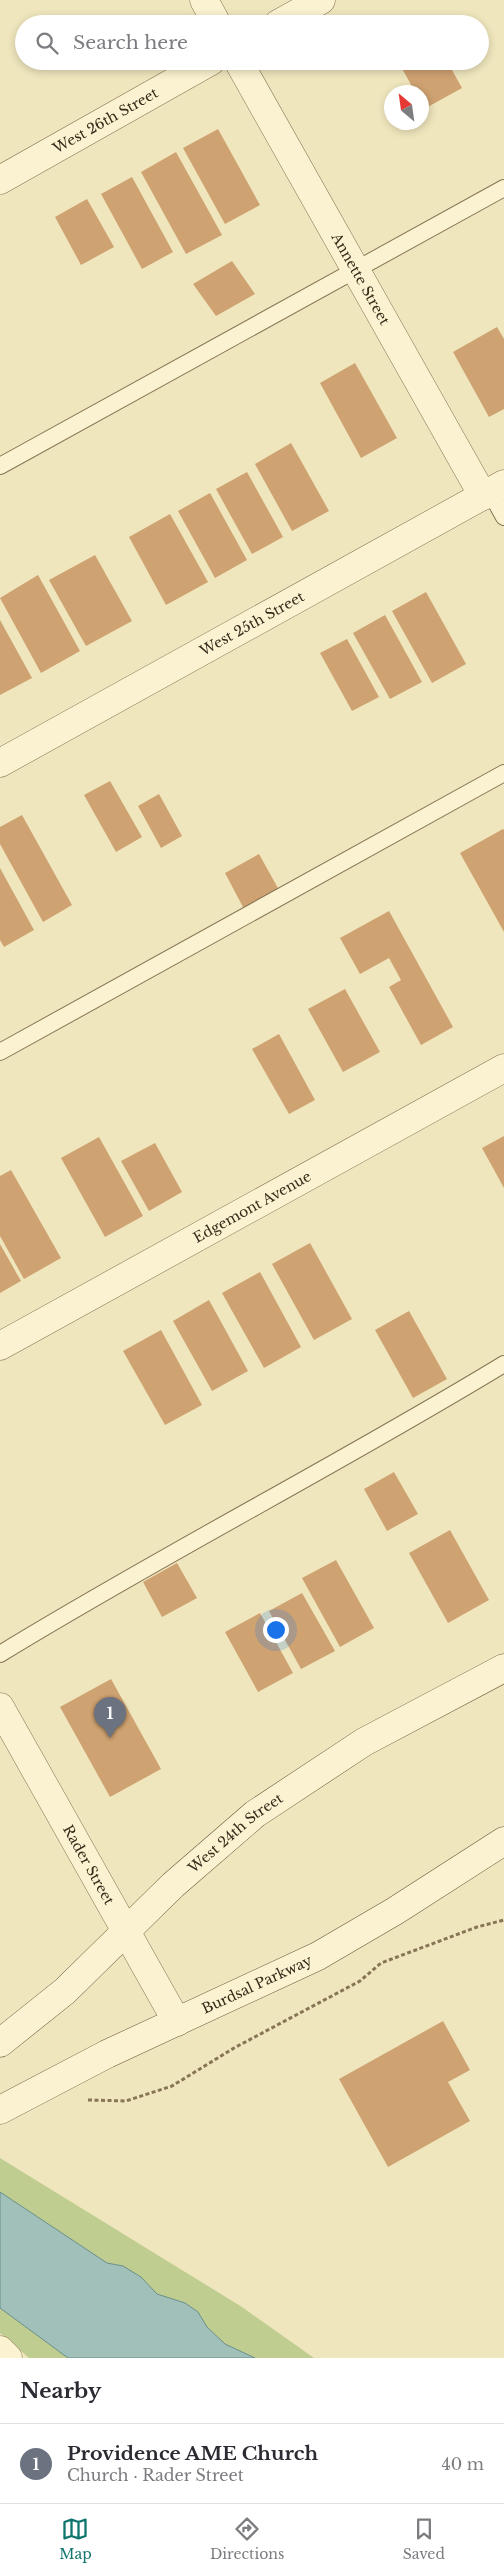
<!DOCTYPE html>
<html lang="en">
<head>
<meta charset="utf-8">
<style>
	:root { --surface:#fff; --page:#f2f2f3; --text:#2b2b33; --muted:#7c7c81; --line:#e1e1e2; --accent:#0f766e }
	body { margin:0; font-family:"Libre Baskerville",serif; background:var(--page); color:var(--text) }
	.compass { position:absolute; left:384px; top:85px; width:45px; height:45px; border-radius:50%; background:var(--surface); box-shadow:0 2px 8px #0003; rotate:331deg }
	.you { position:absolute; left:275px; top:1629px; width:18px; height:18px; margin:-12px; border:4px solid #fff; border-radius:50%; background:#1a73e8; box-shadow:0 0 0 8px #1a73e833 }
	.badge { display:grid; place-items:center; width:32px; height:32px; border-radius:50%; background:var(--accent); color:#fff; font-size:16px; font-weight:700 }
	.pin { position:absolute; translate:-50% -41px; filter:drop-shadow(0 1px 2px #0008) }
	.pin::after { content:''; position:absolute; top:26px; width:18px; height:15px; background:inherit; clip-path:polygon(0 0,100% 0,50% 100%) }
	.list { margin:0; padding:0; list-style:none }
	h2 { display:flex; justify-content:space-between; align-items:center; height:65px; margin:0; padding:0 20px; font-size:21px }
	h2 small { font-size:16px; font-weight:400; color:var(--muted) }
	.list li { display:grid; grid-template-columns:32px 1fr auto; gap:15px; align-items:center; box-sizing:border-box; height:80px; padding:0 20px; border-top:1px solid var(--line) }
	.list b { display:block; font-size:19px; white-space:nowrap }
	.list p { margin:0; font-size:16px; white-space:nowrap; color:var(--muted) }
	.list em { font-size:16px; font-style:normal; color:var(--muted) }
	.icon { flex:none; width:28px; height:28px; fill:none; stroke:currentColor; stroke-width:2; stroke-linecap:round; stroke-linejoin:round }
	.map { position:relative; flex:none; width:504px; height:2358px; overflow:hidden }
	.search { position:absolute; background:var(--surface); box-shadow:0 2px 8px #0003; left:15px; right:15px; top:15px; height:55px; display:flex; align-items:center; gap:12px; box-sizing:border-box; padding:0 18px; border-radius:28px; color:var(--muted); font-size:19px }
	.sheet { height:145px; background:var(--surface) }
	nav { display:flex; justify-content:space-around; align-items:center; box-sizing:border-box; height:70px; border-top:1px solid var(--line); background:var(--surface); font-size:14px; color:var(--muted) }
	nav a { display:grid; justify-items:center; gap:2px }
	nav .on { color:var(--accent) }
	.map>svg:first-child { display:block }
	.green { fill:#c0cd91 }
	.water { fill:#a1c0ba; stroke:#688e88 }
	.building { fill:#cfa271 }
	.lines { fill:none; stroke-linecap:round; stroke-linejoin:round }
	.lane-casing { stroke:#877555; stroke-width:18 }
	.street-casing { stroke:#877555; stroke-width:29 }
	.secondary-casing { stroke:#695639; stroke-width:29 }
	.path { stroke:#877555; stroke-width:3; stroke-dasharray:4 2.5; stroke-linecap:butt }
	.lane { stroke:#faf2d0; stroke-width:16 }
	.street { stroke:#faf2d0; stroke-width:28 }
	.secondary { stroke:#faf2d0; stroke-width:28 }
	.labels { text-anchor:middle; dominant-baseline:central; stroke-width:4; stroke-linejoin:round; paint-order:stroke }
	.street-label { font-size:14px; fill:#362b1b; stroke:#f6efcc }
</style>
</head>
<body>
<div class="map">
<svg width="504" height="2358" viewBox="0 0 504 2358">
	<rect width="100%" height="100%" fill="#efe6bd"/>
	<g class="green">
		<path d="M0 2158 242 2307 314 2358H255L225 2344 207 2327 198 2312 185 2303 157 2294 141 2277 123 2266 107 2263 0 2192Z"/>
		<path d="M0 2308 68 2358H29L0 2333Z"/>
	</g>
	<path class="water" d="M0 2192 107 2263 123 2266 141 2277 157 2294 185 2303 198 2312 207 2327 225 2344 255 2358H68L0 2308Z"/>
	<g class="building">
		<path d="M398 61H447L462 88 424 109 422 104V92H415Z"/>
		<path d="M218 129 260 205 225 224 183 148Z"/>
		<path d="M176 152 222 235 186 254 141 172Z"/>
		<path d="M132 177 173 252 142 269 101 194Z"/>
		<path d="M87 199 114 247 81 265 55 217Z"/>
		<path d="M232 261 255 294 216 316 193 284Z"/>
		<path d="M497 327 504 339V409L489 417 453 352Z"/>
		<path d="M355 363 397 438 361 458 320 383Z"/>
		<path d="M291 443 329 511 292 531 255 464Z"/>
		<path d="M247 472 283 537 252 554 216 489Z"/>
		<path d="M210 493 247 560 215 578 178 511Z"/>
		<path d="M170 514 208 582 166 605 129 537Z"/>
		<path d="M95 555 132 621 86 646 49 580Z"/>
		<path d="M38 575 80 651 41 673 0 598Z"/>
		<path d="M426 592 466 664 432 683 392 611Z"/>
		<path d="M385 615 422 682 390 699 353 633Z"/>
		<path d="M0 620 32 678 0 695Z"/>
		<path d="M347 639 379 697 352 711 320 653Z"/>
		<path d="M110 781 142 837 116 852 84 795Z"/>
		<path d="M159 794 182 836 161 848 138 806Z"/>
		<path d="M22 815 72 905 43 922 0 844V827Z"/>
		<path d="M503 829 504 830V932L460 853Z"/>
		<path d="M259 854 279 890 244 909 225 873Z"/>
		<path d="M0 868 34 930 4 947 0 940Z"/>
		<path d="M389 911 453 1027 421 1045 389 987 401 980 389 958 360 974 340 938Z"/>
		<path d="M345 989 380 1052 343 1072 308 1009Z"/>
		<path d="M279 1034 315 1100 289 1114 252 1049Z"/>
		<path d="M504 1136V1188L482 1148Z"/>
		<path d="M99 1137 143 1216 105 1237 61 1158Z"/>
		<path d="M155 1143 182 1192 149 1211 121 1161Z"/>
		<path d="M11 1170 61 1258 24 1279 0 1236V1176Z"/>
		<path d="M310 1243 352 1319 314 1340 272 1264Z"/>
		<path d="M0 1244 21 1281 0 1293Z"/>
		<path d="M260 1272 301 1347 264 1368 222 1293Z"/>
		<path d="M209 1300 248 1371 212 1391 173 1321Z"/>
		<path d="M409 1311 447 1379 413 1398 375 1330Z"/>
		<path d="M161 1330 202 1405 165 1425 123 1351Z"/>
		<path d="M394 1472 418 1514 387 1531 364 1489Z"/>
		<path d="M450 1530 489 1600 448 1623 409 1553Z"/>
		<path d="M336 1560 374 1628 340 1647 302 1578Z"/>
		<path d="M177 1563 197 1598 162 1617 143 1582Z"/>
		<path d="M302 1593 335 1651 301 1669 269 1611Z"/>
		<path d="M260 1613 293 1673 258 1692 225 1632Z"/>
		<path d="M111 1679 161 1769 110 1797 60 1707Z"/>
		<path d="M443 2021 470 2070 448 2082 470 2121 388 2167 339 2079Z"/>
	</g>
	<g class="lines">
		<defs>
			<g id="lane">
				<path d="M0 466 504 188"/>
				<path d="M490 492 504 517"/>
				<path d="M0 1052 504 773"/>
				<path d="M0 1654C165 1553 338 1465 504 1364"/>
			</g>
			<g id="street">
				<path d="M204 0 217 24"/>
				<path d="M278 24 321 0"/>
				<path id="s1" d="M238 61 483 496"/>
				<path id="s2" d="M0 180 211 61"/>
				<path id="s3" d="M0 763 504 484"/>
				<path id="s4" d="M0 1346 504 1068"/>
				<path id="s5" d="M0 1707 177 2022"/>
				<path d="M0 2350 8 2358"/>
			</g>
			<g id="secondary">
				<path id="s6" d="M0 2043 65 1991 173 1885 255 1814 364 1742 504 1668"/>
				<path id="s7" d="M0 2110 107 2054 318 1956 395 1911 504 1841"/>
			</g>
		</defs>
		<use href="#lane" class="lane-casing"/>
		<use href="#street" class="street-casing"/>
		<use href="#secondary" class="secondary-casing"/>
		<path class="path" d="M88 2100 126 2101 172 2086 234 2048 360 1981 381 1963 477 1927 504 1920"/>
		<use href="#lane" class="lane"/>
		<use href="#street" class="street"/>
		<use href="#secondary" class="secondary"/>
	</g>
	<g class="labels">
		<g class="street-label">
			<text stroke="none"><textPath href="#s2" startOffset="121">West 26th Street</textPath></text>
			<text stroke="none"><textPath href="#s1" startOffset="250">Annette Street</textPath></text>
			<text stroke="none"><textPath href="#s3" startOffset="288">West 25th Street</textPath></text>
			<text stroke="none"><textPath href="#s4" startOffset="288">Edgemont Avenue</textPath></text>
			<text stroke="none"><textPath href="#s6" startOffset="316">West 24th Street</textPath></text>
			<text stroke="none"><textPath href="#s5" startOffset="181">Rader Street</textPath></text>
			<text stroke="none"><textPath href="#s7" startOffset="286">Burdsal Parkway</textPath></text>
		</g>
	</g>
</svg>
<svg class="compass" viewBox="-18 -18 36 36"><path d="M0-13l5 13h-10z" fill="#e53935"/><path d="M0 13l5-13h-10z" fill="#7c7c81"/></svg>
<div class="you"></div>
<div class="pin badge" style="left:110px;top:1738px;background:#6b7280">1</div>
<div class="search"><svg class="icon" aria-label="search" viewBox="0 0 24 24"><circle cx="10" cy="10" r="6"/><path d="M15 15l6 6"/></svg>Search here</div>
</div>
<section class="sheet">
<h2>Nearby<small></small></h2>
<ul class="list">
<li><span class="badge" style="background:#6b7280">1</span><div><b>Providence AME Church</b><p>Church · Rader Street</p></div><em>40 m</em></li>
</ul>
</section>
<nav>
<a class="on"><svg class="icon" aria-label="map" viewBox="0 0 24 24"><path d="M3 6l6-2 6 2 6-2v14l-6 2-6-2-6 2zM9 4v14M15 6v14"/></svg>Map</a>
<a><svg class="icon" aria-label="directions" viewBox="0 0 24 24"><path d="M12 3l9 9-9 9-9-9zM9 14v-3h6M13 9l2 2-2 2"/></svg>Directions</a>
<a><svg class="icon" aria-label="saved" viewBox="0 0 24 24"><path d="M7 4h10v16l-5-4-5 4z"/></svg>Saved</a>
</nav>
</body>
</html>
